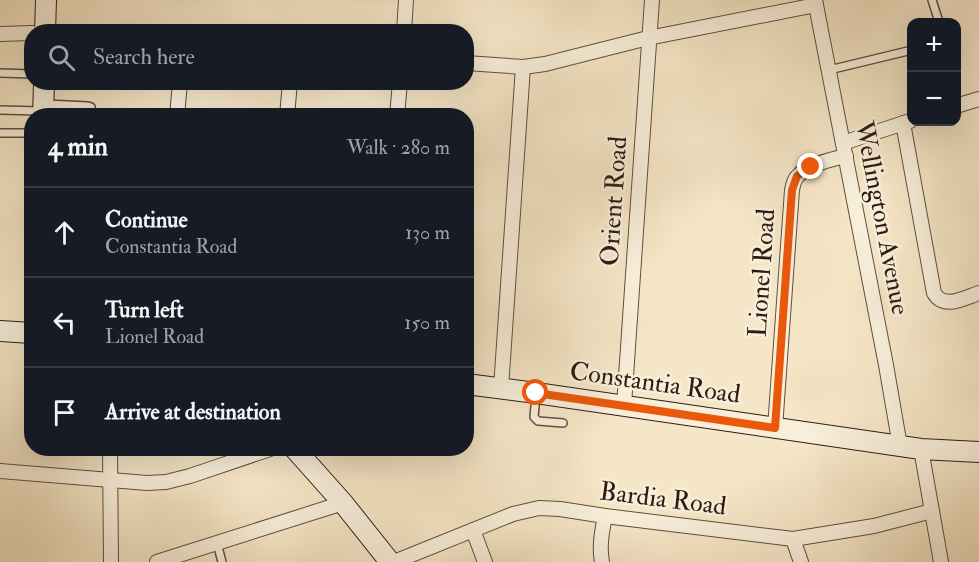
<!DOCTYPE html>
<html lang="en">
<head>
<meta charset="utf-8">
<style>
	:root { --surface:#171b24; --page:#242831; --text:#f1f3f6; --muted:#9ea1a6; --line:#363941 }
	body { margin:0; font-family:"IM FELL Double Pica",serif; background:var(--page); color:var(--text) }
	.controls { position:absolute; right:18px; top:18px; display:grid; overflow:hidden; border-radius:12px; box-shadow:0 6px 24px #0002 }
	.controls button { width:54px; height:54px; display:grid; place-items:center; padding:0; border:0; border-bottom:2px solid var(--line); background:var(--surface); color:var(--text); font:30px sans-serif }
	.stop { position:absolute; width:18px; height:18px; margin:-14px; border:4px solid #ea580c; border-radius:50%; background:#fff }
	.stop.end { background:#ea580c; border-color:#fff; box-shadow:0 2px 6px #0008 }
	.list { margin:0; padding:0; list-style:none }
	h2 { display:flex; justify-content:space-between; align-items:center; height:78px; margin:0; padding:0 24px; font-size:26px }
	h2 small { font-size:20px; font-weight:400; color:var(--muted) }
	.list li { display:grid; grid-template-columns:39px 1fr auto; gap:18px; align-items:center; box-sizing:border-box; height:90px; padding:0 24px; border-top:2px solid var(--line) }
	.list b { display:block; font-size:22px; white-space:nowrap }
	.list p { margin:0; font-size:20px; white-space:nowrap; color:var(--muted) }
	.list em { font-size:20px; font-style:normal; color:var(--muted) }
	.icon { flex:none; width:33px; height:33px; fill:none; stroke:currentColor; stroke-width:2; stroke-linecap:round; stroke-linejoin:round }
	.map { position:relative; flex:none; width:979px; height:562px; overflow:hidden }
	.search { position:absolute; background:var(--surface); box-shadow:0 6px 24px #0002; left:24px; top:24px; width:450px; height:66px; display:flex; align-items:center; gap:15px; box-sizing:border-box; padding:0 21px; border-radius:24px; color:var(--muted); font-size:22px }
	.panel { position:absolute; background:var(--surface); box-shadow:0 6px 24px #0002; left:24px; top:108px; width:450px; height:348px; border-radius:24px }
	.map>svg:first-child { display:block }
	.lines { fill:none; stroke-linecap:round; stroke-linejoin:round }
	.lane-casing { stroke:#604e3f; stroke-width:10 }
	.street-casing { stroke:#604e3f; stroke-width:16 }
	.secondary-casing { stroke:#2e1c12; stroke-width:22 }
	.lane { stroke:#f8efdb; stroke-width:7 }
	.street { stroke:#f8efdb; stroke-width:14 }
	.secondary { stroke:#f8efdb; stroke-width:20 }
	.route { stroke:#ea580c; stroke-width:8 }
	.labels { text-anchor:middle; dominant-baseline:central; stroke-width:5; stroke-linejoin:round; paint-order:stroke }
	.street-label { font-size:26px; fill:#2e1c12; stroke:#f8efdb }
</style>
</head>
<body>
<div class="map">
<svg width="979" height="562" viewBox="0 0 979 562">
	<rect width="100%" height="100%" fill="#f5e6c7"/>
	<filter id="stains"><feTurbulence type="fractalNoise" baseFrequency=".00333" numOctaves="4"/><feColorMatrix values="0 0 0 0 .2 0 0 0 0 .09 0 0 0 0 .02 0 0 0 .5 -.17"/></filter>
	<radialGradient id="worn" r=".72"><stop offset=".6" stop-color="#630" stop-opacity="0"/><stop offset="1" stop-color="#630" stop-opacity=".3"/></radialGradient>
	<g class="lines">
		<defs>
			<g id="lane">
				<path d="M932 0 939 22"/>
				<path d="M829 70 912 50"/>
				<path d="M0 73 32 74"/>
				<path d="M46 104 88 106 91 107 92 116"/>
				<path d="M0 110 40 111"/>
				<path d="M0 133H32"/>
				<path d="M536 395 534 417 538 421 563 423"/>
				<path d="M217 543 222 562"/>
			</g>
			<g id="street">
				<path d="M815 0 886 365 900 446"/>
				<path d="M404 32 406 0"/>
				<path d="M0 34 32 33"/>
				<path d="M466 63 523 67 545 64 648 38 816 5"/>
				<path d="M956 106 979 99"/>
				<path d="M177 116 180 82"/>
				<path d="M287 116 290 82"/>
				<path d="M397 116 400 82"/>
				<path d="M903 123 934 293C944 310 964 298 979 293"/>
				<path d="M843 143 910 121"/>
				<path d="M501 388 523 67"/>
				<path d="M624 405 652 0"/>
				<path d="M775 428 792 190C793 185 794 180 797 177 806 165 832 159 846 156"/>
				<path d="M110 448 111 562"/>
				<path d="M921 449 941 562"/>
				<path d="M0 471 147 483 166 482 190 476 273 448"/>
				<path d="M473 530 485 562"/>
				<path d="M793 539 801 562"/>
				<path d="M157 562 343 503"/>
				<path d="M394 562 513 514 539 508 560 509 605 516 793 539 874 526 932 511"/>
				<path d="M602 562C599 546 602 531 605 516"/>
			</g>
			<g id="secondary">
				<path d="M45 32 46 0"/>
				<path d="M43 116 44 82"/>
				<path d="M0 331 32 333"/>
				<path d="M466 384 536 393 921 449 979 452"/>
				<path d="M294 448 343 503 390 562"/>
			</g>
		</defs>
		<use href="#lane" class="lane-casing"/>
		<use href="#street" class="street-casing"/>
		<use href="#secondary" class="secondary-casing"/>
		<use href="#lane" class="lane"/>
		<use href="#street" class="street"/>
		<use href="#secondary" class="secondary"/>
	</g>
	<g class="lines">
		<path class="route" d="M536 393 775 428 792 190 797 176 811 167"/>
	</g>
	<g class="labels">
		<g class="street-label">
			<text transform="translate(614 201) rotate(-86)">Orient Road</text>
			<text transform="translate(882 218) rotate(79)">Wellington Avenue</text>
			<text transform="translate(762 273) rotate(-86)">Lionel Road</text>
			<text transform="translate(655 383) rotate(8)">Constantia Road</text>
			<text transform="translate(663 499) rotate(7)">Bardia Road</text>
		</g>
	</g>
	<rect width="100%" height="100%" filter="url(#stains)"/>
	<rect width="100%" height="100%" fill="url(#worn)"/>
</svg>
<div class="controls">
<button>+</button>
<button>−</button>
</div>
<div class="stop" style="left:536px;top:393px"></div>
<div class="stop end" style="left:811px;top:167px"></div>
<div class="search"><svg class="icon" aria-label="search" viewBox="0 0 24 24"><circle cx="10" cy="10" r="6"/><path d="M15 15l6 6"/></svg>Search here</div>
<section class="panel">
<h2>4 min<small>Walk · 280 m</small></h2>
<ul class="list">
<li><svg class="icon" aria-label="ahead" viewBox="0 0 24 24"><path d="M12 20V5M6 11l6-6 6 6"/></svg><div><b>Continue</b><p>Constantia Road</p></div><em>130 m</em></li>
<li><svg class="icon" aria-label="left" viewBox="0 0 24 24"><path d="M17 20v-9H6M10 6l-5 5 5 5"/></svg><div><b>Turn left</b><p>Lionel Road</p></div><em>150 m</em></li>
<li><svg class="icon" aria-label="arrive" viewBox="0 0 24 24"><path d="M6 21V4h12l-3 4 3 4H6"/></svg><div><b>Arrive at destination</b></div></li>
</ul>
</section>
</div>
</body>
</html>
